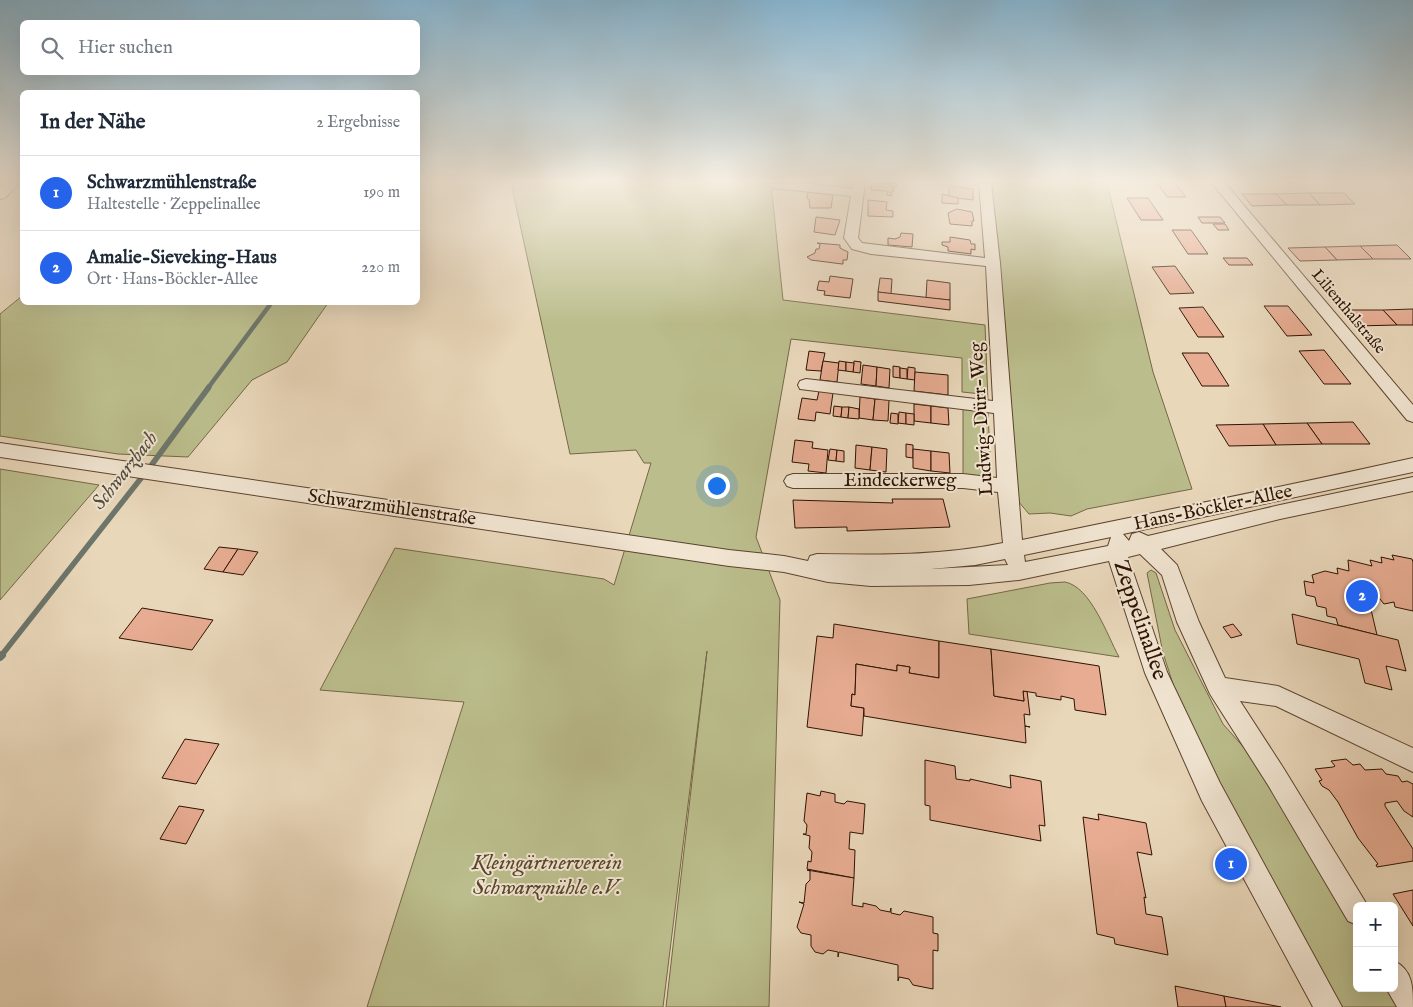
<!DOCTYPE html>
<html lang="de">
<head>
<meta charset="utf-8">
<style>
	:root { --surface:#fff; --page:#f2f2f3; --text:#1f2937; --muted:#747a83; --line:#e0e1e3; --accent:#2563eb }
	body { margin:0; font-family:"IM FELL English",serif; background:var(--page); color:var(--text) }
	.controls { position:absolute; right:15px; bottom:15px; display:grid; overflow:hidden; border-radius:8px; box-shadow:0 5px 20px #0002 }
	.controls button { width:45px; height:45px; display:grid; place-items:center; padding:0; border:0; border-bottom:1px solid var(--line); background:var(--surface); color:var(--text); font:25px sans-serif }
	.you { position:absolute; left:716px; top:485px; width:18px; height:18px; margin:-12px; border:4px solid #fff; border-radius:50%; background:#1a73e8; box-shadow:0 0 0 8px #1a73e833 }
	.badge { display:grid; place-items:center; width:32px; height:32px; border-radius:50%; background:var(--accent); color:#fff; font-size:16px; font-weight:700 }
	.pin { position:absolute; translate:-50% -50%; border:2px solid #fff; box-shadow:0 1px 5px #0006 }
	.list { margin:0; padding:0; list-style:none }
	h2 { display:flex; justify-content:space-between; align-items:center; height:65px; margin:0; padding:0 20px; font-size:21px }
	h2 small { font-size:16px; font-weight:400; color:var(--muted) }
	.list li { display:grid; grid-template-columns:32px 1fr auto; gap:15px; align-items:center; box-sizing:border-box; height:75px; padding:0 20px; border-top:1px solid var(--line) }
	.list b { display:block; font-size:19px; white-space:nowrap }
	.list p { margin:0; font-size:16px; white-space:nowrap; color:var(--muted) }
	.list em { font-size:16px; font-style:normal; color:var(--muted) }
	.icon { flex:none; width:28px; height:28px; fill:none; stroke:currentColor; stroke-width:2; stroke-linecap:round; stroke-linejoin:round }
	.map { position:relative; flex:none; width:1413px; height:1007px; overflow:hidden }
	.search { position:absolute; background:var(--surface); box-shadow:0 5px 20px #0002; left:20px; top:20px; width:400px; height:55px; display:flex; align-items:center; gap:12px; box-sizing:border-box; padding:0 18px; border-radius:8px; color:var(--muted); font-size:19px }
	.panel { position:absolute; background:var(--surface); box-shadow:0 5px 20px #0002; left:20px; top:90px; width:400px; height:215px; border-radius:8px }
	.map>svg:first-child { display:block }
	.green { fill:#bbbd8c; stroke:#746846 }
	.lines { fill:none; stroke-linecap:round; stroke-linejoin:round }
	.stream-far2 { stroke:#6d766b; stroke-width:4.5 }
	.stream-far1 { stroke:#6d766b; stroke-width:5.5 }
	.stream { stroke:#6d766b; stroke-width:8 }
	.building { fill:#e7ac92; stroke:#2d1200 }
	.minor-casing { stroke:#5c432e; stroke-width:2 }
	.minor { fill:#f1e5d2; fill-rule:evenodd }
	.labels { text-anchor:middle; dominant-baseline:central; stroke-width:4; stroke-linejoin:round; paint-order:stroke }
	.far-street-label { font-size:16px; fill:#2d1200; stroke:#f1e5d2 }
	.street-label { font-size:19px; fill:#2d1200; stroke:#f1e5d2 }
	.water-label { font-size:20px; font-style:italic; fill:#524c3e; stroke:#f1e5d2 }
	.near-street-label { font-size:22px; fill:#2d1200; stroke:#f1e5d2 }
	.near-park-label { font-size:22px; font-style:italic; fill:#58452a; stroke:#f1e5d2 }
</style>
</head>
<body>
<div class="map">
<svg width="1413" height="1007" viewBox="0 0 1413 1007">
	<rect width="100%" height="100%" fill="#e9d7ba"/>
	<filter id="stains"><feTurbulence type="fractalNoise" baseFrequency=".004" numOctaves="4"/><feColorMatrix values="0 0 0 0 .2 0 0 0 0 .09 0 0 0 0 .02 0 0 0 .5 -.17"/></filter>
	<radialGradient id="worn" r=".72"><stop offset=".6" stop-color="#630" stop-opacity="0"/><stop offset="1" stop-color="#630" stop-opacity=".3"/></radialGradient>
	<g class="green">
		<path d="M511 183H771L783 300 985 325 988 401H983L982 394 962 392V358L791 339 756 537 780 600 769 1007H666L707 651 663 1007H367L464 702 320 690 395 548 604 579 614 585 651 463H644L636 450 570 454Z"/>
		<path d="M992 183H1107L1153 372 1192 489 1087 509 1071 516 1050 513 1029 514 1018 501 1014 488Z"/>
		<path d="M22 296V302L328 303 287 362 252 380 188 457 118 454 0 436V314Z"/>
		<path d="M963 408 988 412 991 476 963 475Z"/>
		<path d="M0 469 99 485 0 600Z"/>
		<path d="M1151 570 1156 573 1175 630 1223 724 1272 779 1357 923V988H1394L1406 1007H1337L1183 715 1163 653 1147 573Z"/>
		<path d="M1065 582C1091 587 1107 635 1119 657L969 634 967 599 1050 583Z"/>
	</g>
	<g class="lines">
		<path class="stream-far2" d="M208 388 272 302"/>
		<path class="stream-far1" d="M1 656 153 463 209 387"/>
		<path class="stream" d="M0 657 2 655"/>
	</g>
	<g class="building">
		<path d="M872 183H894L898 185 893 188V192H890L892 196 887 195V191L871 190Z"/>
		<path d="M1157 183H1175L1186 197H1167Z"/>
		<path d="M949 186 973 189V200L949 197Z"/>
		<path d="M808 192 833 195 831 208H810L809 200 807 198Z"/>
		<path d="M1309 193 1320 205H1287L1276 194Z"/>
		<path d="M1309 193H1344L1355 204 1320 205Z"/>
		<path d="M942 194 958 198V204L942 203Z"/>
		<path d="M1242 194H1276L1287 205 1252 206Z"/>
		<path d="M1127 198H1148L1163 220H1141Z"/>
		<path d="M868 200 887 202 886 210 893 211V217L868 216Z"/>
		<path d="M957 209 972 212 974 221H972V226L950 224 948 213Z"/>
		<path d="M816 217 840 220 835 235 814 232Z"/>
		<path d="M1198 217H1220L1225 223H1202Z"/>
		<path d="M1213 224H1225L1229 230H1218Z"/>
		<path d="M1172 230H1191L1208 254H1188Z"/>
		<path d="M901 233 913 234 912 247 888 245V238L895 239 900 237Z"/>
		<path d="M950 237 970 240 971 244H975V250L971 249V254L948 251V247L942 245V242H950Z"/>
		<path d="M817 243 840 245V248L848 252 847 260H843V264H842L811 260 807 257 815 253 816 249H819L820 244Z"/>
		<path d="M1397 245 1411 259H1373L1360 246Z"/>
		<path d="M1360 246 1373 259 1337 260 1325 247Z"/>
		<path d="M1325 247 1337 260 1300 261 1288 248Z"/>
		<path d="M1223 258H1247L1253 265H1229Z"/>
		<path d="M1175 266 1194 293 1170 294 1152 267Z"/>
		<path d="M830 276 853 279 850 298 824 295 825 291 817 290 819 281 829 282Z"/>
		<path d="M880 278 892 279 891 294 878 292Z"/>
		<path d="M927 280 950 283V300L926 298Z"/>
		<path d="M878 292 950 300V310L878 301Z"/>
		<path d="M1264 306H1288L1312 335 1287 336Z"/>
		<path d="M1203 307 1224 337H1198L1179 308Z"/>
		<path d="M1413 309V325H1397L1383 310Z"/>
		<path d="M1343 310H1383L1397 325 1356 326Z"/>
		<path d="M1324 350 1351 384H1324L1299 351Z"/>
		<path d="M809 351 825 353 821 371 806 370Z"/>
		<path d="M1182 353H1208L1229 386H1202Z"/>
		<path d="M823 361 839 363 837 382 820 380Z"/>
		<path d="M839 361 846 362V371L838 370Z"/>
		<path d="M854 361 861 362 860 373 853 372Z"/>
		<path d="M846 362 854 363 853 372 846 371Z"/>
		<path d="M863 365 877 367 876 386 861 384Z"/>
		<path d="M893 366 900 367V378L893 377Z"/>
		<path d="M877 367 890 369 889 388 876 386Z"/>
		<path d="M908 367 915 368V380L907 379Z"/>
		<path d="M900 368 907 369V379L900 378Z"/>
		<path d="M915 372 948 375V395L914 391Z"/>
		<path d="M819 391 833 393 830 414 816 412 815 421 798 419 802 398 817 400Z"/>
		<path d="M860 397 875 399 873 420 859 418Z"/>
		<path d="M875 399 889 400 888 421 873 420Z"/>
		<path d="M914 404 931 406V423L914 421Z"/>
		<path d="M834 406 842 407 841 417 833 416Z"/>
		<path d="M931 406 948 408 949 425 931 423Z"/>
		<path d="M842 407H849L848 418 841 417Z"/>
		<path d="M849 407 859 409V419L848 418Z"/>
		<path d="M899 412 906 413V424L898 423Z"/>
		<path d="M891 413 898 414V424L890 423Z"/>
		<path d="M906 413 914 414V425L906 424Z"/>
		<path d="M1353 422 1370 444H1322L1307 423Z"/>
		<path d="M1307 423 1322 444 1276 445 1263 424Z"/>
		<path d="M1263 424 1276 445 1229 446 1216 425Z"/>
		<path d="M795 440 813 442 812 448 828 450 826 473 808 471 809 464 792 462Z"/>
		<path d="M906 444 913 445V458L906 457Z"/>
		<path d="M856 445 872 447 870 470 855 468Z"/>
		<path d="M872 447 887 449 886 472 870 470Z"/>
		<path d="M830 449 837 450 836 461 828 460Z"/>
		<path d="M913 449 931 451V471L913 468Z"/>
		<path d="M837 450 844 451V462L836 461Z"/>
		<path d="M931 451 949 453 950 473 931 471Z"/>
		<path d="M892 499H943L950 527 847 531V527L795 528 793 500 893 503Z"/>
		<path d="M219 547 238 549 223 572 204 569Z"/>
		<path d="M238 549 258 552 243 575 223 572Z"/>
		<path d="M1392 555 1412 559 1413 562V611L1395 607 1394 602 1384 604 1380 599 1376 598 1377 603 1369 601 1377 635 1338 625 1336 618 1327 616 1326 608 1317 606 1315 597 1306 595 1304 581 1314 583 1312 575 1325 571 1338 574 1337 568 1349 571 1348 560 1372 566 1370 560 1382 563 1381 557 1394 560Z"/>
		<path d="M142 608 213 620 192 650 119 638Z"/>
		<path d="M1292 614 1398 640 1406 671 1386 666 1392 690 1365 683 1359 659 1297 644Z"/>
		<path d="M834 624 939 641V678L909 673 910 667 897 665V671L856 664 855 695 852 694 851 706 864 708 862 736 807 727 817 636 833 638Z"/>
		<path d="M1233 624 1242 635 1231 638 1223 627Z"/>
		<path d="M939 641 991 649 994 696 1024 701 1023 691H1027L1030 715 1024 714 1025 726 1030 727 1025 726 1026 743 864 716V708L851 706 852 694 855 695 856 664 897 671V665L910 667 909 673 939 678Z"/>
		<path d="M991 649 1099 666 1106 715 1075 710 1074 699 1061 696V700L1036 696V693L1023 691 1024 701 994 696Z"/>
		<path d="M185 739 219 744 196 784 162 778Z"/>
		<path d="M1346 759 1353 765 1360 764 1365 770 1382 769 1386 774 1398 776 1402 782 1407 781 1413 784V817L1404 811 1397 801 1385 803V806L1413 849V861L1377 867 1376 865 1378 864 1358 838 1338 802 1329 790 1322 786 1319 781 1322 780 1315 769 1333 767 1335 766 1331 761Z"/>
		<path d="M925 760 955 766 956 779 970 781V779L1011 788 1010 775 1041 781 1045 826 1039 825 1041 841 930 820V806L925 805Z"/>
		<path d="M821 791 835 794V802L844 804 847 801 865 804 863 834 850 832 849 849 855 850 854 878 807 869 808 861 811 862 812 852 809 848 810 836 803 834H806L807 825 804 821 807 793 820 796Z"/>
		<path d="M179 806 204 810 186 844 160 839Z"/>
		<path d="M1098 814 1146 823 1152 855 1137 852 1146 898 1144 897 1146 914 1162 917 1168 955 1115 944 1114 938 1097 934 1083 817 1099 820Z"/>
		<path d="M807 870 854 878 852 905 863 907V903L876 906 880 910 890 912 891 908V913L900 915 904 911 933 917V933L938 934V951L933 950V989L913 985 909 979 899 977 898 981V965L839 952 838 957V952L828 950 823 954 815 952 811 946V935L801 933 797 927 804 904 799 902 804 903 806 884 810 880V871Z"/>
		<path d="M1413 890V926L1393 894Z"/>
		<path d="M1175 986 1224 996 1226 1007H1178Z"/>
		<path d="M1224 996 1281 1007H1226Z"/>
	</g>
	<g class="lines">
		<defs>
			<g id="minor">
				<path d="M6 183H20L5 198 0 199V188Z"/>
				<path d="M802 183 852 189 853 183H865L858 238 862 243 985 258 979 183H991L1000 263 1022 540C1152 513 1283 487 1413 458V472L1123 534 1129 541 1132 534 1139 532 1148 536 1280 505 1413 477V491L1280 519 1161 549 1177 565 1199 622 1225 678 1278 686 1413 748V772L1276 706 1240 701 1284 769 1366 903 1368 906H1357V925L1348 921 1268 785 1210 694 1177 622 1162 575 1140 554 1128 557 1167 672 1220 783 1342 1007H1313L1202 801 1145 673 1109 561 1019 580 969 585 871 586 828 582 784 572 729 566 0 457V443L729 550 784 556 808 561 810 556 817 554C879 555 941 556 1003 543L998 492 963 488H793L787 486 784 481 787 476 793 474H963L997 478 994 413 800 389 798 385 800 381 806 379 993 401 986 266 871 254 852 249 844 238 851 196 773 188 767 184ZM1111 537 1108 546 1025 562 1024 555ZM1005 559 1008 565 931 569 975 565Z"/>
				<path d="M1212 183H1225L1413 405V422L1407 420Z"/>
				<path d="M1394 961C1413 970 1413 988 1413 1007H1397L1386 988H1394Z"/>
			</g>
		</defs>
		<use href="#minor" class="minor-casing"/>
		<use href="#minor" class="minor"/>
	</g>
	<linearGradient id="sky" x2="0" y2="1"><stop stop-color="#87b6d2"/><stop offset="0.56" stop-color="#f5ede0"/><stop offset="1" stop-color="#f5ede0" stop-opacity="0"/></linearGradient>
	<rect width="1413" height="324" fill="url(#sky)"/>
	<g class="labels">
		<g class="far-street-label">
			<text transform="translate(1348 312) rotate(50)">Lilienthalstraße</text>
		</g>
		<g class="street-label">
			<text transform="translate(982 419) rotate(-94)">Ludwig-Dürr-Weg</text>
			<text x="900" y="481">Eindeckerweg</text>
			<text transform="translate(392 508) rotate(8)">Schwarzmühlenstraße</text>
			<text transform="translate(1213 508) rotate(-12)">Hans-Böckler-Allee</text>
		</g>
		<g class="water-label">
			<text transform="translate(125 471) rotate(-52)">Schwarzbach</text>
		</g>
		<g class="near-street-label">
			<text transform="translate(1140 620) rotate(71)">Zeppelinallee</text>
		</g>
		<g class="near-park-label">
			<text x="547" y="863">Kleingärtnerverein<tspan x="547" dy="25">Schwarzmühle e.V.</tspan></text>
		</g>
	</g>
	<rect width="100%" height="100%" filter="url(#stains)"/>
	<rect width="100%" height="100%" fill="url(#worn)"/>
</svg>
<div class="controls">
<button>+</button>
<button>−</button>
</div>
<div class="you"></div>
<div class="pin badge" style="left:1231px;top:864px">1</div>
<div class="pin badge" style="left:1362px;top:596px">2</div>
<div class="search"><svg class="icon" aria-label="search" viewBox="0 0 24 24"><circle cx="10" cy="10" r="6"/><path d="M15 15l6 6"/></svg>Hier suchen</div>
<section class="panel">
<h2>In der Nähe<small>2 Ergebnisse</small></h2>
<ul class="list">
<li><span class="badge">1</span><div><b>Schwarzmühlenstraße</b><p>Haltestelle · Zeppelinallee</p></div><em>190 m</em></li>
<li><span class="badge">2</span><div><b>Amalie-Sieveking-Haus</b><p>Ort · Hans-Böckler-Allee</p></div><em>220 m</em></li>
</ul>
</section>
</div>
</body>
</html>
